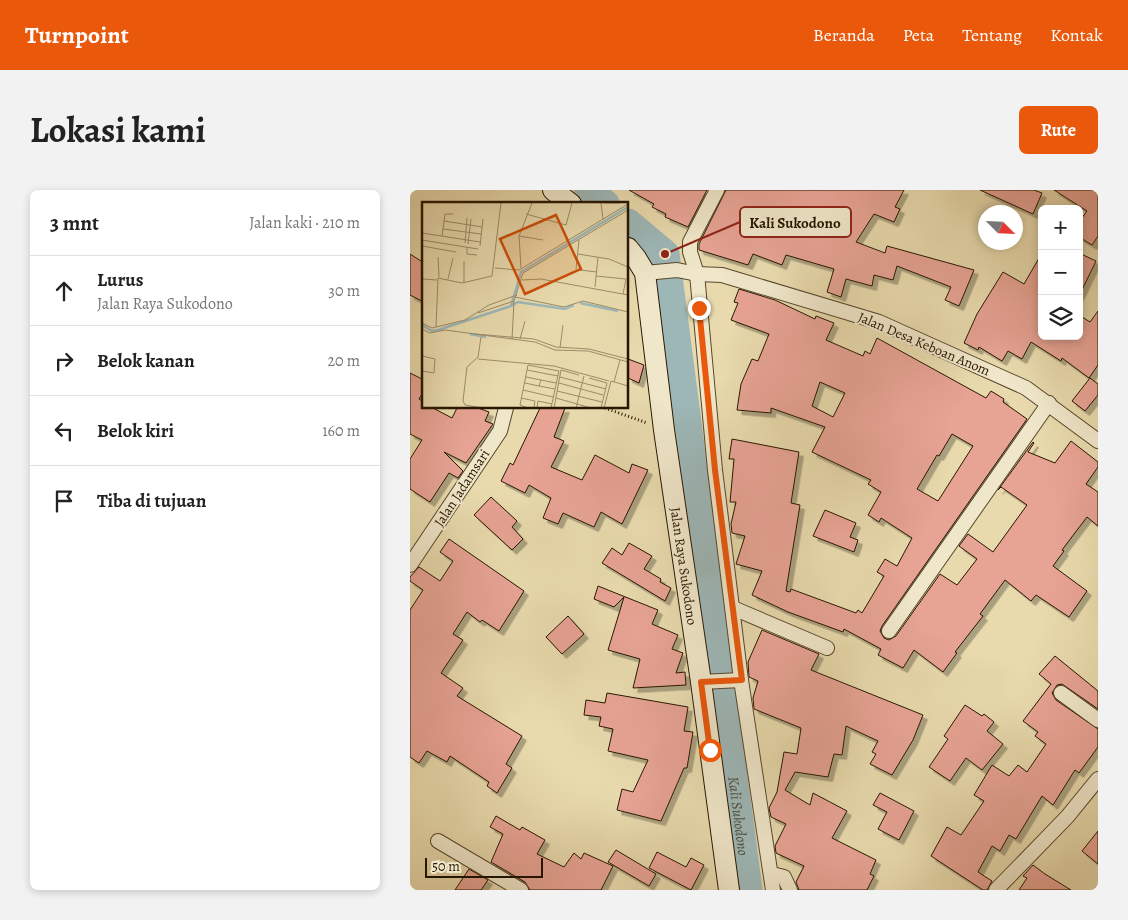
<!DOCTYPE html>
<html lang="id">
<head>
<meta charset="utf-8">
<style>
	:root { --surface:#fff; --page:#f2f2f2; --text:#222; --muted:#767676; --line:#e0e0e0; --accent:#ea580c }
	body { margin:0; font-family:Alegreya,serif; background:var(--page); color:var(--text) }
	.controls { position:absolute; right:15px; top:15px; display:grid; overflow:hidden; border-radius:8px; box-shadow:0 2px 8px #0003 }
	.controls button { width:45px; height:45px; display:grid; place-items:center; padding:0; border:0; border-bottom:1px solid var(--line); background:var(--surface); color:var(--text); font:25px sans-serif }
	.compass { position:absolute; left:568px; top:15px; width:45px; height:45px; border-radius:50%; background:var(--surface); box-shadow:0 2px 8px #0003; rotate:114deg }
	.scale { position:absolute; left:15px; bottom:12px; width:118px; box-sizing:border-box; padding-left:5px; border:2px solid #271600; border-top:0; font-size:14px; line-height:18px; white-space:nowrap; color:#271600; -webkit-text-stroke:4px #f0e7ca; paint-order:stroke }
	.stop { position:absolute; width:15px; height:15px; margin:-11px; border:4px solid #ea580c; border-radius:50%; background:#fff }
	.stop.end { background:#ea580c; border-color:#fff; box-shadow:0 1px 5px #0008 }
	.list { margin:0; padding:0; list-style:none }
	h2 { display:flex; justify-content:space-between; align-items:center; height:65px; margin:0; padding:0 20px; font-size:21px }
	h2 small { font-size:16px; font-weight:400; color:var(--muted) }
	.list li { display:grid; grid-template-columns:32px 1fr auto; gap:15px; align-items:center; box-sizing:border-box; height:70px; padding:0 20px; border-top:1px solid var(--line) }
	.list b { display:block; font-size:19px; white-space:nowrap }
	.list p { margin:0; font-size:16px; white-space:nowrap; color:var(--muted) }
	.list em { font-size:16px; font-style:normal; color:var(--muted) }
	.icon { flex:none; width:28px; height:28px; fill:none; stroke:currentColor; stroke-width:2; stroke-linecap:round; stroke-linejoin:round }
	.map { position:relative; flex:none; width:688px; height:700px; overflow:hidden; border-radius:8px }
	header { display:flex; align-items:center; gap:30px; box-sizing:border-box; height:70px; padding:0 25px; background:var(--accent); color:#fff }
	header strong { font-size:24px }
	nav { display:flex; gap:28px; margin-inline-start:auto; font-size:18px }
	.intro { display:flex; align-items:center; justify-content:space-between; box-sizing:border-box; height:120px; padding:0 30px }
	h1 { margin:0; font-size:35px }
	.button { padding:12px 22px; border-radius:8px; background:var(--accent); color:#fff; font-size:18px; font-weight:700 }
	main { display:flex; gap:30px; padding:0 30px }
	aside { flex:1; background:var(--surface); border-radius:8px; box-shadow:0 2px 8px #0003 }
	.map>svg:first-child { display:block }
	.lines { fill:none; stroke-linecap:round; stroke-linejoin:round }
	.river { stroke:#9db7b7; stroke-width:29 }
	.building { fill:#e7a394; stroke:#271600; fill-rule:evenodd; filter:url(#shadow) }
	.street-casing { stroke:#57472b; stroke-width:16 }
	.secondary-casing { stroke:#271600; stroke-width:22 }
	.path { stroke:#271600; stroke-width:3; stroke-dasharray:1 2.5; stroke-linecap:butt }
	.street { stroke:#f0e7ca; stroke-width:14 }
	.secondary { stroke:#f0e7ca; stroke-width:20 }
	.route { stroke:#ea580c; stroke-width:6 }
	.labels { text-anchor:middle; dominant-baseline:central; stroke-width:4; stroke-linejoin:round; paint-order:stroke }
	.street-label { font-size:14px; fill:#271600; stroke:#f0e7ca }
	.water-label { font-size:15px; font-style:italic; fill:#504e40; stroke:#f0e7ca }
	.inset-river { fill:none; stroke:#9db7b7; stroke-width:2.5 }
	.inset-road { fill:none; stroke:#9b8c68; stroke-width:1 }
	.view { fill:#cb4f0a; fill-opacity:0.15; stroke:#cb4f0a; stroke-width:2.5 }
	.inset-edge { fill:none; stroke:#271600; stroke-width:2.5 }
	.leader { fill:none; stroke:#8f2418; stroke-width:2 }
	.callout-dot { fill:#8f2418; stroke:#f0e7ca; stroke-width:2 }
	.callout { fill:#f0e7ca; stroke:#8f2418; stroke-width:2 }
	.callout-label { font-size:15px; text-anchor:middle; font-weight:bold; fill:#271600 }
</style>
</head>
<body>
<header>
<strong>Turnpoint</strong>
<nav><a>Beranda</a><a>Peta</a><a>Tentang</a><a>Kontak</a></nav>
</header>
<div class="intro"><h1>Lokasi kami</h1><a class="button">Rute</a></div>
<main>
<aside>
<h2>3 mnt<small>Jalan kaki · 210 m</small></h2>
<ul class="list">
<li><svg class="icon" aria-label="ahead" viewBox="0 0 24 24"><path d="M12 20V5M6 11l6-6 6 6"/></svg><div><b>Lurus</b><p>Jalan Raya Sukodono</p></div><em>30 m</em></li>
<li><svg class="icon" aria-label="right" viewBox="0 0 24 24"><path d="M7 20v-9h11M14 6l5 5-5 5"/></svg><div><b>Belok kanan</b></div><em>20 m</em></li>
<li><svg class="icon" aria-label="left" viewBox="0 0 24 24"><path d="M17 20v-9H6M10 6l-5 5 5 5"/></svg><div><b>Belok kiri</b></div><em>160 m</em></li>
<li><svg class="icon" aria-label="arrive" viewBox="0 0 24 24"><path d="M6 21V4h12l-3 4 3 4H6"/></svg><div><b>Tiba di tujuan</b></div></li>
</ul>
</aside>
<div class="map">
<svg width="688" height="700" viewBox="0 0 688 700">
	<defs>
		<filter id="shadow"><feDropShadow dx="4.5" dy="4.5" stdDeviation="0" flood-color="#0004"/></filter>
	</defs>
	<rect width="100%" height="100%" fill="#e8daad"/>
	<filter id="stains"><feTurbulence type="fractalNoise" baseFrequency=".004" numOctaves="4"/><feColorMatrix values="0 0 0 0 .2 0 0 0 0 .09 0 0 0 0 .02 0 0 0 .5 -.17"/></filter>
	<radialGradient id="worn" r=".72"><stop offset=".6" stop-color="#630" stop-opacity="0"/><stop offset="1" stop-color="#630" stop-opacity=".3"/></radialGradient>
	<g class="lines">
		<g class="river">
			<path d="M178 0 195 14"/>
			<path id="s1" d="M218 33 255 64 338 700"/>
		</g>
	</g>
	<g class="building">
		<path d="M219 0H297L278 37 255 27 256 24 242 17 244 14Z"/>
		<path d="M316 0H494L485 17 490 19 484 32 464 24 446 52 475 63 477 56 564 80 549 116 535 110 541 97 487 76 483 90 464 85 462 96 436 89 431 107 417 102 424 79 376 65 372 75 343 64 338 75 289 60V54Z"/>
		<path d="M570 0H624L632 3 623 24Z"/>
		<path d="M644 0H688V46L682 55 669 47V32L677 21Z"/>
		<path d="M632 63V146H669V125L680 132 688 121V175L679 188 652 168 651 171 621 152 612 169 598 161 592 171 569 157 568 160 554 153 567 124 593 82 614 94Z"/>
		<path d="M669 63 686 71 669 106Z"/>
		<path d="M0 64 14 73V112L0 105Z"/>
		<path d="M329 99 365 110 405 129 406 126 424 133 416 150 453 166 455 161 460 164 467 148 576 208 581 201 594 209 593 212 617 229 472 436 470 441 474 448 479 450 486 446 530 384 547 395 567 369 549 356 558 344 583 362 617 315 591 297 588 300 623 252 624 253 618 262 645 273 661 251 688 272V277L676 294 688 302V336L677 327 652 360 654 361 643 376 677 401 659 427 626 405 621 411 595 390 570 424 573 426 545 462 547 463 533 482 504 460 493 478 468 465 471 459 434 439 433 442 378 422 342 405 352 381 326 374 335 346 322 343 321 334 326 312H320L324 269H319L322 249 389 262 381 313 390 315 376 401 380 402 381 399 446 423 448 420 452 423 474 386 467 382 475 369 487 376 502 348 471 328 469 332 458 325 471 302 458 294 461 290 402 262 415 237 361 218V223L327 220 331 194 342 169 348 171 359 144 321 130 328 113 324 112ZM410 192 435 203 423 227 402 216ZM542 244 563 256 528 311 507 299 527 265 529 266Z"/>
		<path d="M218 169 234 175 229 193 218 188Z"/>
		<path d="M0 183 14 190V201L9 209 14 212V218H23L42 228 47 218H68L79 222 75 231 83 234 56 273 34 262 53 281 48 288 39 283 20 312 0 299V269L12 250 0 244Z"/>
		<path d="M680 188 688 194V205L675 221 662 211Z"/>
		<path d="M130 218H155L144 247 154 251 141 277 172 290 185 265 219 283 222 274 238 280 212 334 191 322 184 337 153 323 148 334 133 328 141 308 119 295 115 303 91 291 100 273 103 275Z"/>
		<path d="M81 307 107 331 102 337 113 349 102 360 64 325Z"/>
		<path d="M415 320 446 333 440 347 448 350 444 362 403 346Z"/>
		<path d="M39 349 114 401 89 441 72 430 70 432 57 422 43 444 53 450 31 483 53 498 47 506 112 546 96 574 102 578 87 603 77 596 79 592 40 566 37 572 17 561 9 573 0 567V420L13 400 0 391V387L9 377 30 391 43 371 30 362Z"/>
		<path d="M219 353 242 366 234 379 251 389 250 392 261 398 255 411 192 373 202 358 212 365Z"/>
		<path d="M188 396 248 420 242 434 268 445 262 459 273 463 266 483 275 482 276 495 223 498 230 469 198 460 214 407 204 417 184 409Z"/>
		<path d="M158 426 174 444 152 464 136 447Z"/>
		<path d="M352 440 409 464 401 480 513 525 503 550 482 585 460 574 466 564 462 562 468 551 436 536 432 565 424 564 418 587 385 582 375 600 400 615 403 603 437 621 422 648 466 670 460 684 464 686 457 700H389L386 692 394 676 366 663 365 656 376 634 361 627 359 618 367 602 374 562 387 564 391 538 344 519 343 508 348 491 339 487 338 472Z"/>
		<path d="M645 466 688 501V519L652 494 647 495 642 503 646 510 688 539V557L669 583 665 580 643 615 632 606 606 649 599 645 590 661 582 656 568 682 582 691 577 700H573L521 666 537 637 551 645 574 611 564 605 582 575 599 586 608 575 617 582 636 554 625 546 628 542 613 531 641 494 629 484Z"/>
		<path d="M197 503 278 517 274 541 283 542 277 578H274L251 631 207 620 212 599 223 602 238 570 198 561 203 539 189 536 191 527 174 525 176 510 195 513Z"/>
		<path d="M555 515 572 526 574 524 584 532 577 541 593 554 572 580 556 568 540 591 519 577 538 549 534 546Z"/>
		<path d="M470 603 504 621 489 650 468 639 477 622 463 615Z"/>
		<path d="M86 626 110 640 112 637 135 650 127 664 154 677 164 663 171 669 174 663 203 676 191 700H120L115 692 81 672 93 644 80 637Z"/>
		<path d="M688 641V674L672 661Z"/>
		<path d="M206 660 246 684 239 696 198 672Z"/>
		<path d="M247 662 276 677 281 668 294 675 281 700 239 678Z"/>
		<path d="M623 675 635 684 661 700H609L617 688 613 686Z"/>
		<path d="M59 679 78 690 71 700H45Z"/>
	</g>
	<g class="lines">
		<defs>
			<g id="street">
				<path d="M307 0 280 52V62L287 84 305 280 331 490 363 700"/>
				<path d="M235 83 267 80 287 84 312 85 469 132 616 198 688 251"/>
				<path d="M0 375 90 241 96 218"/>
				<path d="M323 418 417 458"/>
				<path d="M479 441 639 213"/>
				<path d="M291 492 331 490"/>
				<path d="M651 503 688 530"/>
				<path d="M28 651 111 700"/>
				<path d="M362 684 374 687 380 700"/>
				<path d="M586 700 657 627 688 589"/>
			</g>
			<g id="secondary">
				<path d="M143 0 161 14"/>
				<path id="s2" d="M218 58 226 68 235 83 254 240 291 492 319 700"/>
			</g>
		</defs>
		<use href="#street" class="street-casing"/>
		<use href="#secondary" class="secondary-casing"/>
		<path class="path" d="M195 218 237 233"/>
		<use href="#street" class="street"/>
		<use href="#secondary" class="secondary"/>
	</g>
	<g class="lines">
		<path class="route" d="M289 118 305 280 332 490 291 492 300 560"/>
	</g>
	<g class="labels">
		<g class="street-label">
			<text transform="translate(514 154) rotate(23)">Jalan Desa Keboan Anom</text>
			<text transform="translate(52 298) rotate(-57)">Jalan Jadamsari</text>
			<text stroke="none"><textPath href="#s2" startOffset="326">Jalan Raya Sukodono</textPath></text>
		</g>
		<g class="water-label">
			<text stroke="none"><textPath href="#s1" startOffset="615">Kali Sukodono</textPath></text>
		</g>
	</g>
	<g transform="translate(12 12)">
		<rect width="206" height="206" fill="#e8daad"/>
		<path class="inset-river" d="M158 101 196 109M89 104 96 100 143 107 152 103M0 123 10 129 16 128 89 104 99 70 206 5M48 132 64 135"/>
		<path class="inset-road" d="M179 1 181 17M182 1H198M104 12 144 23 150 1M22 19 60 25M21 27 59 32M0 31 58 40M20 34 23 12H31M97 34 121 38M0 38 56 47M43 41 45 16M46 42 49 17M0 44 34 50M58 44 61 17M45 45V52L55 53M156 52 187 57 206 65M16 55 17 75M73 66 97 68 206 2M99 66 97 34 110 1M154 67 157 38M158 68 175 70M174 74 204 77 201 92M0 77 15 78M26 77 31 56M100 78 119 77 206 93M42 81V59M173 85 176 55M93 95 142 105 161 99 206 110M56 111 92 99 101 71 206 8M0 121 10 126 43 118 67 103 95 93M14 125 16 76 40 81 70 74 79 1M0 127 8 131 23 128 113 140 133 148 166 149 206 160M53 132 112 137 134 145 167 147 206 157M59 135 56 155 45 165 41 199 43 203 61 206M90 137 92 99M98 137 103 119M138 146 141 123M0 154 13 157 12 171 0 169M56 157 132 164 187 179M105 168 136 174M104 175 134 181M138 175 184 187M167 176 185 181 179 206M192 180 198 158M103 181 117 184 119 178M137 181 181 193M117 184 133 187M101 188 131 195M135 189 180 200M99 196 113 199 112 206M134 196 169 206M106 206 98 203 106 163 137 169 129 206M115 206 116 199 130 202M132 206 139 168 157 173M154 206 162 174M182 206 189 179 206 184"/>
		<path class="view" d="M134 13 159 67 103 92 78 37Z"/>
		<rect width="206" height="206" class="inset-edge"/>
	</g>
	<path class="leader" d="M255 64L330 32"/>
	<circle class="callout-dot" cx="255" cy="64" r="5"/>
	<rect class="callout" x="330" y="17" width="111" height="30" rx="5"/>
	<g class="callout-label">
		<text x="385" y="38">Kali Sukodono</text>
	</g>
	<rect width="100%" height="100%" filter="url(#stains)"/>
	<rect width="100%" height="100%" fill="url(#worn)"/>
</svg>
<div class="controls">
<button>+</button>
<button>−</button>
<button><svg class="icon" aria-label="layers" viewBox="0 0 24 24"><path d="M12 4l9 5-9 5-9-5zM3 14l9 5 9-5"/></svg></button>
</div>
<svg class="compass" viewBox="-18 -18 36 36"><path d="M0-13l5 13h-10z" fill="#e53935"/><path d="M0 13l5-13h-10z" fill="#767676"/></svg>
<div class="scale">50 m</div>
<div class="stop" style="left:300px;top:560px"></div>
<div class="stop end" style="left:289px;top:118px"></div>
</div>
</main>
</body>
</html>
